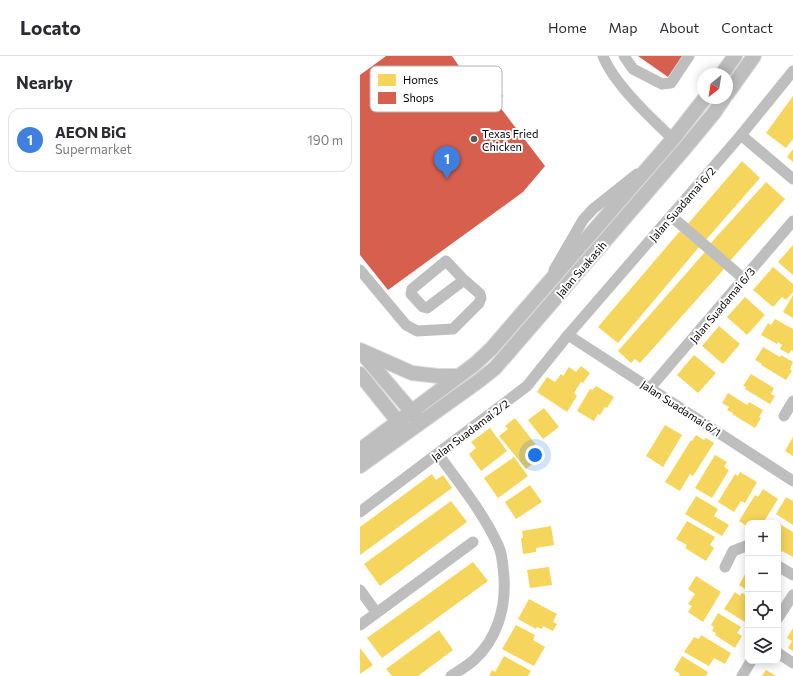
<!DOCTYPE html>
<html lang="en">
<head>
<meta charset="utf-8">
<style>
	:root { --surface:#fff; --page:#f2f2f3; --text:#2b2b33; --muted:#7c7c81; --line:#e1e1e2; --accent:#b45309 }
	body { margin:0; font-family:Commissioner,sans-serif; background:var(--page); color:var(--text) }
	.controls { position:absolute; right:12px; bottom:12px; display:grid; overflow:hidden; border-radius:8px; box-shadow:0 2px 10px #0003 }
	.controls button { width:36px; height:36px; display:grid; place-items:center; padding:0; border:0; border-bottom:1px solid var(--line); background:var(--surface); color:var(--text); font:20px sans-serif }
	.compass { position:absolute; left:337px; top:12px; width:36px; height:36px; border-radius:50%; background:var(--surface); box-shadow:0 2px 10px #0003; rotate:210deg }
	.you { position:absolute; left:175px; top:399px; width:14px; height:14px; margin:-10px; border:3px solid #fff; border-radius:50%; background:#1a73e8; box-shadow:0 0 0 6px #1a73e833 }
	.badge { display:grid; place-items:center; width:26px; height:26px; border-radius:50%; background:var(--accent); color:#fff; font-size:13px; font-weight:700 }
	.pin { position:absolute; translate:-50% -33px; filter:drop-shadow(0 1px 2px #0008) }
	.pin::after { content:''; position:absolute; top:21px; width:14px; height:12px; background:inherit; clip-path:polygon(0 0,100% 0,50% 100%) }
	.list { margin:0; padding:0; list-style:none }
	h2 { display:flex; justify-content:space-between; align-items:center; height:52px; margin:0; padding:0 16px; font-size:17px }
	h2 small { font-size:13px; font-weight:400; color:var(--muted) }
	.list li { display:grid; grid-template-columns:26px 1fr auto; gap:12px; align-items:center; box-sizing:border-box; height:64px; margin:0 8px 8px; padding:0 8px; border:1px solid var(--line); border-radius:12px }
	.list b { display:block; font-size:15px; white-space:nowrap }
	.list p { margin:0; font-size:13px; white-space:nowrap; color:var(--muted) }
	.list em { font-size:13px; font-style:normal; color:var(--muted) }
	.icon { flex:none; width:22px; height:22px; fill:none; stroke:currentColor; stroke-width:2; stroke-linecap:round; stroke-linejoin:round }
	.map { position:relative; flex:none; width:433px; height:620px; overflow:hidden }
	header { display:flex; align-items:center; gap:24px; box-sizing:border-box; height:56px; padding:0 20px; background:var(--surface); border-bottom:1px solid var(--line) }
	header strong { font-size:19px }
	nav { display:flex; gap:22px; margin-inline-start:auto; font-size:14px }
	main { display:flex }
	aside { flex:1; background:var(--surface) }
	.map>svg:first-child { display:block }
	.homes { fill:#f6d55c }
	.shops { fill:#d6604d }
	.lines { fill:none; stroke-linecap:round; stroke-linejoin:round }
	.major-casing { stroke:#dbdbdb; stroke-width:16 }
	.minor { stroke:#bebebe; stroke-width:11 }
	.major { stroke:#bebebe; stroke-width:14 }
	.poi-dot { fill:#595959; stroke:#fff; stroke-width:1.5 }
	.labels { text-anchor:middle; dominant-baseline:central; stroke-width:4; stroke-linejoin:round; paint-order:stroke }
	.poi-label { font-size:11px; fill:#000; stroke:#fff; text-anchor:start }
	.street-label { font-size:11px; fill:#000; stroke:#fff }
	.key { fill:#fff; stroke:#b2b2b2; stroke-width:1 }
	.key-label { font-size:11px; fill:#000 }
</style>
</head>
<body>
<header>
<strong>Locato</strong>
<nav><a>Home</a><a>Map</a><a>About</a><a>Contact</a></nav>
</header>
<main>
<aside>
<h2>Nearby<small></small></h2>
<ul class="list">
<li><span class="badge" style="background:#3f7fe0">1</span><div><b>AEON BiG</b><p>Supermarket</p></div><em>190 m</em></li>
</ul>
</aside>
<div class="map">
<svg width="433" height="620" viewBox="0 0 433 620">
	<rect width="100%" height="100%" fill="#fff"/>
	<g class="homes">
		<path d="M433 40V83L426 92 406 77Z"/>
		<path d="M433 93V106L427 101Z"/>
		<path d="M382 105 400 122 345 185 327 169Z"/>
		<path d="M406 126 425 143 369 206 349 189Z"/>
		<path d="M320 175 339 191 258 287 238 271Z"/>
		<path d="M433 189V219L418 206Z"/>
		<path d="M345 196 364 213 280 307 275 303 271 307 258 295Z"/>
		<path d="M413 211 433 228V236L426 244 422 241 413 251 393 234Z"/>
		<path d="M433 239V262L423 256Z"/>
		<path d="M385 241 405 259 387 279 367 261Z"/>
		<path d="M415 263 433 273V295L431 294 429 298 420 293 422 289 418 286 417 288 401 279 408 267 411 269Z"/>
		<path d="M359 270 380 288 363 308 342 290Z"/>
		<path d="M403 291 420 301 421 299 433 306 430 313 432 315 426 324 401 309 402 308 395 304Z"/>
		<path d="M334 299 356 317 338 337 317 319Z"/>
		<path d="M221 310 230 317 223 327 221 326 214 337 217 340 207 356 177 336 187 321 195 326 201 318 203 320 209 311 216 316Z"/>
		<path d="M391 318 414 332 411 338 415 340 410 348 385 333 386 331 383 330Z"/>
		<path d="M236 330 254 341 247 352 245 351 240 359 238 358 234 365 217 355 230 333 233 334Z"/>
		<path d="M368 337 387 349 389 346 403 354 399 361 401 362 395 372 372 358 373 357 367 354 369 351 362 347Z"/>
		<path d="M184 352 199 371 183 383 168 364Z"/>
		<path d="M155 362 176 389 172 393 179 402 166 413 139 380 148 373 145 370Z"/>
		<path d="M305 369 322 379 303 411 286 400Z"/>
		<path d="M130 372 147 395 121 415 109 398 116 392 111 386Z"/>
		<path d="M336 379 344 384 346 382 354 387 333 420 330 418 320 435 305 426 331 384 332 385Z"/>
		<path d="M433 381V400L425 395Z"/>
		<path d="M355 399 367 406 364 411 369 414 352 442 335 432Z"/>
		<path d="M154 401 168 420 138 442 124 422Z"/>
		<path d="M380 416 397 426 385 447 381 445 374 456 358 446 375 418 378 420Z"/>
		<path d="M72 418 76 424 83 419 92 432 0 499V471Z"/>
		<path d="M170 429 182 446 156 463 145 446Z"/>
		<path d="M403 433 418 443 403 467H388V471L379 465 395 439 398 441Z"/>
		<path d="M336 440 358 453 354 460 369 469 362 480 325 458Z"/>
		<path d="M426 441 433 445V469L416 458Z"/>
		<path d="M91 445 107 466 20 530 4 508Z"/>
		<path d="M327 465 355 481 350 489 354 492 346 505 325 492 327 489 316 483Z"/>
		<path d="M418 467 433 476V501L422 495 420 498 418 497Z"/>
		<path d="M191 470 194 489 176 492V496L163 498 161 482H163L162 475Z"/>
		<path d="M113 506 128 525 22 602 7 582Z"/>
		<path d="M189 511 192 529 170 532 167 514Z"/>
		<path d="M388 513V535L379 529Z"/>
		<path d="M336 520 361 536 343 566 328 556 332 550 328 548 335 538 328 533Z"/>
		<path d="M375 536 380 540 382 537 388 540V560L385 566 364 553Z"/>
		<path d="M169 543 197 558 193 566 197 568 193 575 183 570 182 573 177 571 176 573 158 563Z"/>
		<path d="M358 557 381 571 377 577 382 580 375 592 355 579 356 577 352 575 354 571 351 569Z"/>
		<path d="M156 569 175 579 173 584 185 591 174 610 142 593Z"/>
		<path d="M433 572V595L428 592 432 585 427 582Z"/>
		<path d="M79 574 93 594 58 620H32L26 613Z"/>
		<path d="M341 579 371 597 365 608 354 602 349 610 324 596 334 581 339 583Z"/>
		<path d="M0 592 13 609 0 618Z"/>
		<path d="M144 600 171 615 168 620H129L132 614 135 616Z"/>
		<path d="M322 600 348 616 346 620H319L320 618 314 614Z"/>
		<path d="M406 614 416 620H402Z"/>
	</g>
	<g class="shops">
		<path d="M26 0H92L115 33 129 22 143 40 136 46 185 110 163 136 28 234 0 199V19Z"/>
		<path d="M278 0H322L308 21Z"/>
	</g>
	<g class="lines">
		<defs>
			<g id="major">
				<path d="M362 18 375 0"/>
				<path d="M367 38 394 0"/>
				<path d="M0 294 52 317 78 320H98"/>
				<path d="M2 297 57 362"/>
				<path d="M0 318 44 373"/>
				<path d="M0 394 115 308 132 292 313 83 345 42"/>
				<path d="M0 410 120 324 135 312 325 92 354 57 364 42"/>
			</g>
		</defs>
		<use href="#major" class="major-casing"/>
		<g class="minor">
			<path d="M243 0C254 28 291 62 313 83"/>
			<path d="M264 0 273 13 302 28 311 27 329 0"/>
			<path d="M381 79 433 123"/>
			<path d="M311 160 384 223"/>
			<path d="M0 214 46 269 57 275 93 273 119 247 121 242 120 238 104 224 86 205 52 233 51 238 63 251 67 252 104 224"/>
			<path d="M194 214 223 164 233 153 277 118"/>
			<path d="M208 279 433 425"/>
			<path d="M290 332 433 165"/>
			<path d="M424 360 433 345"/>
			<path d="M78 398C99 427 123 456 138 489 143 499 143 511 144 522 146 552 137 583 114 604 107 610 99 615 91 620"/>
			<path d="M0 456 167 330 208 279 381 79 433 15"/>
			<path d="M418 510 433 519"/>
			<path d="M365 511 373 495 386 490 388 491"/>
			<path d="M0 534 16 556"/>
			<path d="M418 562 433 539"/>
			<path d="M0 569 113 486"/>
			<path d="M418 597 433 607"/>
			<path d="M382 620 391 605"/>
		</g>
		<use href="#major" class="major"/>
	</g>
	<circle class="poi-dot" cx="114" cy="83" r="4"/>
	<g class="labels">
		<g class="poi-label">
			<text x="122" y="77">Texas Fried<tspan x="122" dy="13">Chicken</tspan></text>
		</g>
		<g class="street-label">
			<text transform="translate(322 148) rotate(-49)">Jalan Suadamai 6/2</text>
			<text transform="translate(221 213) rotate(-49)">Jalan Suakasih</text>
			<text transform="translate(362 249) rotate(-50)">Jalan Suadamai 6/3</text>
			<text transform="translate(321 352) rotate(33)">Jalan Suadamai 6/1</text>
			<text transform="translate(110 374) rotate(-37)">Jalan Suadamai 2/2</text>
		</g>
	</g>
	<rect x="10" y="10" width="132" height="46" rx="6" class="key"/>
	<rect x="18" y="18" width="18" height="12" fill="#f6d55c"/>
	<rect x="18" y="36" width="18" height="12" fill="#d6604d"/>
	<g class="key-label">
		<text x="43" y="28">Homes</text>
		<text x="43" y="46">Shops</text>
	</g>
</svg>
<div class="controls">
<button>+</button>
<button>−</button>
<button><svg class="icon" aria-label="locate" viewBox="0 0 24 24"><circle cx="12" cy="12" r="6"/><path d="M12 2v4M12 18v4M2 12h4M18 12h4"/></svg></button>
<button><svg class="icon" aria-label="layers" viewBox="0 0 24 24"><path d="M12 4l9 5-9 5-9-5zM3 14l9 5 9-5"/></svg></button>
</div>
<svg class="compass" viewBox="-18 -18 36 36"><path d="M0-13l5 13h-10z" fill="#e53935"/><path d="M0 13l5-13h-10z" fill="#7c7c81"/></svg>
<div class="you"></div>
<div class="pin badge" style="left:87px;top:123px;background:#3f7fe0">1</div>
</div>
</main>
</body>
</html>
